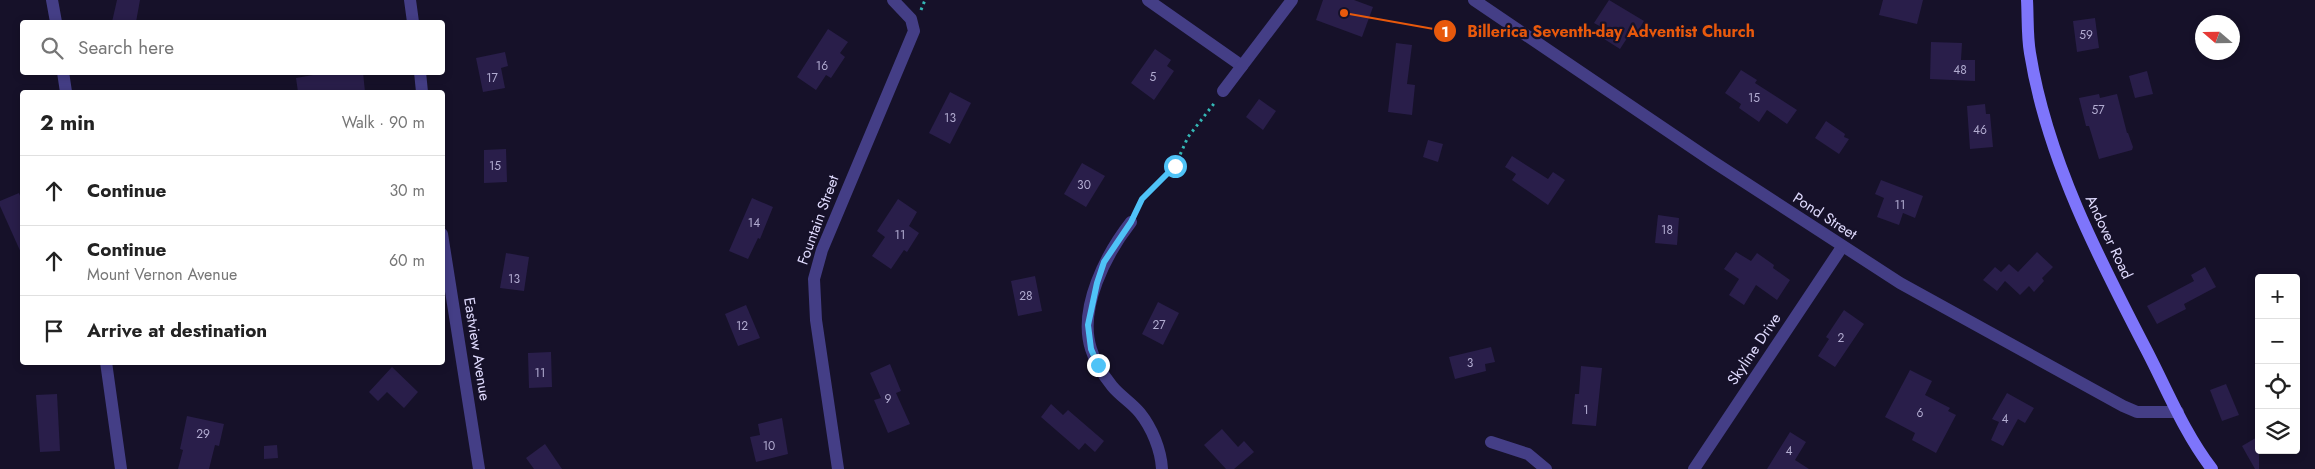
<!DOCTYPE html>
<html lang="en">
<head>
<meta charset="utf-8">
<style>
	:root { --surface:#fff; --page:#f6f6f6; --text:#222; --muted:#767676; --line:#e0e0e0 }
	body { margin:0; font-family:Jost,sans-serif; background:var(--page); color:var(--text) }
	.controls { position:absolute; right:15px; bottom:15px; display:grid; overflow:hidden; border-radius:5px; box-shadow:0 2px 8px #0003 }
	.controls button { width:45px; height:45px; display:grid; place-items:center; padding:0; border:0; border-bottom:1px solid var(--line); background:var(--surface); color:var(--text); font:25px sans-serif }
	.compass { position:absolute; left:2195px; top:15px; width:45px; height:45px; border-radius:50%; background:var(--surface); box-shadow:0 2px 8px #0003; rotate:290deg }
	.stop { position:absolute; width:15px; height:15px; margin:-11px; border:4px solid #4fc3f7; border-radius:50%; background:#fff }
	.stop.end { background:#4fc3f7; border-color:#fff; box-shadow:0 1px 5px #0008 }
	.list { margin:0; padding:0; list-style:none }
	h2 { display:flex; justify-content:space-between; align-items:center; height:65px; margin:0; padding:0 20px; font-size:21px }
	h2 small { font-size:16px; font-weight:400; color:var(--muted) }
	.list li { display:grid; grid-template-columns:32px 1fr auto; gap:15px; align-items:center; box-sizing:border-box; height:70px; padding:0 20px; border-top:1px solid var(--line) }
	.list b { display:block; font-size:19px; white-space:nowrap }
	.list p { margin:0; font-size:16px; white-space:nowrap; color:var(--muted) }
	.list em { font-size:16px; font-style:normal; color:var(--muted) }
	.icon { flex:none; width:28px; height:28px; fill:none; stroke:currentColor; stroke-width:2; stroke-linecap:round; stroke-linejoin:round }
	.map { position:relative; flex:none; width:2315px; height:469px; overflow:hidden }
	.search { position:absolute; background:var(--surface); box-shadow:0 2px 8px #0003; left:20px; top:20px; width:425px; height:55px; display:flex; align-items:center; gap:12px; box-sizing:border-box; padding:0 18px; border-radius:5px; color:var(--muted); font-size:19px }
	.panel { position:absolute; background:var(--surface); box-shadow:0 2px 8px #0003; left:20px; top:90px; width:425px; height:275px; border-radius:5px }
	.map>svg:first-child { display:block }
	.building { fill:#291e4a }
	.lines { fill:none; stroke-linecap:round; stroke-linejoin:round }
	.path { stroke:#34b8b6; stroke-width:3; stroke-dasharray:2.5 4; stroke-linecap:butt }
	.minor { stroke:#443e86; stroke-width:12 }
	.tertiary { stroke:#443e86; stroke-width:12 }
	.secondary { stroke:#7e75fb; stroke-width:12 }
	.route { stroke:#4fc3f7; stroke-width:6 }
	.labels { text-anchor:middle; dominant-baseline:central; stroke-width:4.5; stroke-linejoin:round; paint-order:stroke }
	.number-label { font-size:12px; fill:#b2acd1 }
	.street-label { font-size:15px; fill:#e0dbfe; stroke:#161129 }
	.leader { fill:none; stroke:#e8590c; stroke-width:2 }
	.callout-dot { fill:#e8590c; stroke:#161129; stroke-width:2 }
	.mark-label { font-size:15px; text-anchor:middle; font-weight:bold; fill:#fff }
	.callout-label { font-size:16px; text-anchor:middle; font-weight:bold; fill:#e8590c; stroke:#161129; stroke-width:4.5; stroke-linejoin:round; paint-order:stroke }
</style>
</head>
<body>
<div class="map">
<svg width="2315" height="469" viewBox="0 0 2315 469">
	<rect width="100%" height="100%" fill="#161129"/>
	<g class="building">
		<path d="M117 0H140L136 22H112Z"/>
		<path d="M1323 0H1354L1373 7 1362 37 1316 20Z"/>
		<path d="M1609 0 1644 21 1636 34 1631 32 1620 49 1601 37 1605 29 1594 23Z"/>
		<path d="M1883 0H1923L1917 24 1879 15Z"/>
		<path d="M2095 18 2099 48 2077 52 2073 21Z"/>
		<path d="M828 29 848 42 840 53 845 57 831 78 826 75 816 90 797 77Z"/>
		<path d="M1931 42 1962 43 1961 60H1975V81L1930 79Z"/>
		<path d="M1396 43 1412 45 1407 84 1415 85 1412 115 1388 112Z"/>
		<path d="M1155 49 1171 60 1167 66 1174 71 1154 100 1131 83Z"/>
		<path d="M505 52 508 66 501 68 505 88 483 92 476 58Z"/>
		<path d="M1741 70 1757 80 1755 83 1797 110 1787 124 1767 110 1759 122 1739 108 1741 104 1725 93Z"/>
		<path d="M2147 71 2153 94 2135 98 2129 76Z"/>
		<path d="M330 72H363L365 92H298L296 78Z"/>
		<path d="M950 92 971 103 950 144 929 133Z"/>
		<path d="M2099 94 2100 98 2117 94 2127 133H2128L2133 147 2132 150 2099 159 2089 126H2086L2079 98Z"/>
		<path d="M1259 99 1276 111 1263 130 1246 117Z"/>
		<path d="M1985 104 1986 114H1990L1993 147 1970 149 1967 106Z"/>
		<path d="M1826 121 1845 134 1844 137 1849 139 1839 154 1815 138Z"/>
		<path d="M1428 140 1443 144 1438 162 1423 157Z"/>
		<path d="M506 149 507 182 484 183V150Z"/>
		<path d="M1512 156 1548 179 1553 172 1565 180 1548 205 1512 180 1516 174 1505 167Z"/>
		<path d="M1082 163 1105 176 1086 207 1064 194Z"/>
		<path d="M1881 180 1923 196 1915 218 1903 213 1899 225 1877 217 1884 198 1875 194Z"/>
		<path d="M19 193 22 201V255L0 206V201Z"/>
		<path d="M752 198 773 207 760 239 758 238 748 259 729 251Z"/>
		<path d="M898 199 917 212 909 226 919 233 907 252 904 250 891 269 872 256 885 237 877 231Z"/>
		<path d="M1658 215 1679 218 1677 245 1655 243Z"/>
		<path d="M1736 252 1751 261 1757 253 1774 265 1773 268 1790 280 1777 300 1756 285 1744 305 1729 295 1739 279 1724 269Z"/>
		<path d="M2037 252 2053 267 2042 278 2044 281 2034 292 2029 286 2020 295 2005 281 1997 291 1983 280 1995 267 2001 272 2009 264 2018 272Z"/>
		<path d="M506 253 529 257 524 291 500 288Z"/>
		<path d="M2205 267 2216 287 2184 304 2186 309 2157 324 2147 306 2194 281 2191 275Z"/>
		<path d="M1035 276 1042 311 1018 316 1011 281Z"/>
		<path d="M1158 302 1179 313 1163 345 1142 334Z"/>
		<path d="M746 305 760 338 738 346 725 314Z"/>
		<path d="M1844 310 1864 324 1835 367 1818 356 1829 339 1826 337Z"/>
		<path d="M1491 347 1495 362 1485 364 1486 371 1455 379 1449 357Z"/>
		<path d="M551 352 552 387 529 388 528 353Z"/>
		<path d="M890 364 901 391 896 393 910 424 888 433 874 400 881 398 870 373Z"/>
		<path d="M1581 366 1602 368 1596 426 1572 424 1575 394H1579Z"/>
		<path d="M392 367 418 392 404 408 387 392 378 401 369 392Z"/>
		<path d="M1910 370 1932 381 1925 395 1950 408 1948 411 1956 415 1936 453 1912 440 1915 433 1885 417Z"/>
		<path d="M2226 384 2239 415 2222 421 2210 390Z"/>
		<path d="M2007 393 2034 408 2025 423 2018 419 2003 446 1991 440 1999 422 1992 419Z"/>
		<path d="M57 394 60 451 40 452 36 395Z"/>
		<path d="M1051 404 1063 415 1068 410 1104 441 1095 452 1085 443 1079 450 1041 417Z"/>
		<path d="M187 416 224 424 219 446 215 445 209 469H178L183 450 180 449Z"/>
		<path d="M782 418 788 454 756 462 750 437 760 435 758 424Z"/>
		<path d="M1222 429 1238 447 1244 441 1254 452 1234 469H1226L1204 445Z"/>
		<path d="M1790 432 1806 442 1795 460 1809 469H1767Z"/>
		<path d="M2259 436V469H2255L2242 446Z"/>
		<path d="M545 444 562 469H534L526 458Z"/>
		<path d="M277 445 278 458 264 459V446Z"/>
	</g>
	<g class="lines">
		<g class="path">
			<path d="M921 10 925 0"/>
			<path d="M1137 210 1142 199 1175 166 1188 137 1216 101"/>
		</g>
		<g class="minor">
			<path d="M52 0 56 22"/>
			<path d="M410 0 413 22"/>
			<path d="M1148 0 1242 66"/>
			<path d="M63 72 66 92"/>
			<path d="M420 72 422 92"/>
			<path d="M1223 91 1292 0"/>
			<path d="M1131 222C1106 254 1078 308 1091 349 1095 362 1104 376 1112 386 1120 396 1132 403 1140 413 1152 428 1161 450 1162 469"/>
			<path d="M442 234 479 469"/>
			<path d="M106 362 121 469"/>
			<path d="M1491 442 1528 454 1546 469"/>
			<path d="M838 469 816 320 814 279 822 250 914 31 911 19 893 0"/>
			<path d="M1694 469 1842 247"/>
		</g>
		<path class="tertiary" d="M1474 0 1712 161 1900 283 2123 406 2137 412H2178"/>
		<path class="secondary" d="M2027 0C2028 17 2027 36 2030 53 2047 159 2099 259 2148 353 2168 392 2185 434 2212 469"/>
	</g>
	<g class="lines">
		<path class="route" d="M1098 365 1091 349 1088 325 1097 283 1104 262 1131 222 1142 199 1175 166"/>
	</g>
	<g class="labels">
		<g class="number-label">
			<text x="2086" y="35">59</text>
			<text x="822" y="66">16</text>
			<text x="1960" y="70">48</text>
			<text x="1153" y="77">5</text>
			<text x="492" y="78">17</text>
			<text x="1754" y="98">15</text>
			<text x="2098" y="110">57</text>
			<text x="950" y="118">13</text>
			<text x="1980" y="130">46</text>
			<text x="495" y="166">15</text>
			<text x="1084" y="185">30</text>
			<text x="1900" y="205">11</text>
			<text x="754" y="223">14</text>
			<text x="1667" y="230">18</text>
			<text x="900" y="235">11</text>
			<text x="514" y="279">13</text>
			<text x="1026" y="296">28</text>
			<text x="1159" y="325">27</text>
			<text x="742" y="326">12</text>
			<text x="1841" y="338">2</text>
			<text x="1470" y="363">3</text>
			<text x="540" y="373">11</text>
			<text x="888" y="399">9</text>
			<text x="1586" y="410">1</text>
			<text x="1920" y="413">6</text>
			<text x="2005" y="419">4</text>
			<text x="203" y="434">29</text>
			<text x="769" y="446">10</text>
			<text x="1789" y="451">4</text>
		</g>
		<g class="street-label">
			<text transform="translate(1825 216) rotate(33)">Pond Street</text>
			<text transform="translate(818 220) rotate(-70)">Fountain Street</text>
			<text transform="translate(2109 237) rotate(65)">Andover Road</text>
			<text transform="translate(477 349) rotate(81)">Eastview Avenue</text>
			<text transform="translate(1754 349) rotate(-56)">Skyline Drive</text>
		</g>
	</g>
	<path class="leader" d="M1344 13L1445 31"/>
	<g class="callout-dot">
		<circle cx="1344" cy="13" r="5"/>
		<circle cx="1445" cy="31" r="12"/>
	</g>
	<g class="mark-label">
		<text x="1445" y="37">1</text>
	</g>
	<g class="callout-label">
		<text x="1611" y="37">Billerica Seventh-day Adventist Church</text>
	</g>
</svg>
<div class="controls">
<button>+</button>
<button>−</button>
<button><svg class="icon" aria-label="locate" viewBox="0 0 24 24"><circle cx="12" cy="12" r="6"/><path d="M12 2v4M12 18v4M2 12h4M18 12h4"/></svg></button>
<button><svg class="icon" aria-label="layers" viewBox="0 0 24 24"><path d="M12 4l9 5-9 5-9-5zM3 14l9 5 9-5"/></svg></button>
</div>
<svg class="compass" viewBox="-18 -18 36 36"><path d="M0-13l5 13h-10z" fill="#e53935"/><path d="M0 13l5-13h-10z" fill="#767676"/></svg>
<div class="stop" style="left:1175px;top:166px"></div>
<div class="stop end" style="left:1098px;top:365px"></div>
<div class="search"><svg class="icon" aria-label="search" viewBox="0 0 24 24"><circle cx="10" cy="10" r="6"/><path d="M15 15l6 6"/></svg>Search here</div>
<section class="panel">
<h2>2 min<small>Walk · 90 m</small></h2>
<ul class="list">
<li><svg class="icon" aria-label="ahead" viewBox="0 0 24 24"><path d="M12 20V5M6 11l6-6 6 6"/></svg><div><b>Continue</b></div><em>30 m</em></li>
<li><svg class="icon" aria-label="ahead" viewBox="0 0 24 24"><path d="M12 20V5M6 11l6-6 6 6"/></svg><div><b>Continue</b><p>Mount Vernon Avenue</p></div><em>60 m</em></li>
<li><svg class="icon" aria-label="arrive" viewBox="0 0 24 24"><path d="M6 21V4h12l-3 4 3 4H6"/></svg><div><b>Arrive at destination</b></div></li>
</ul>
</section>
</div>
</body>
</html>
